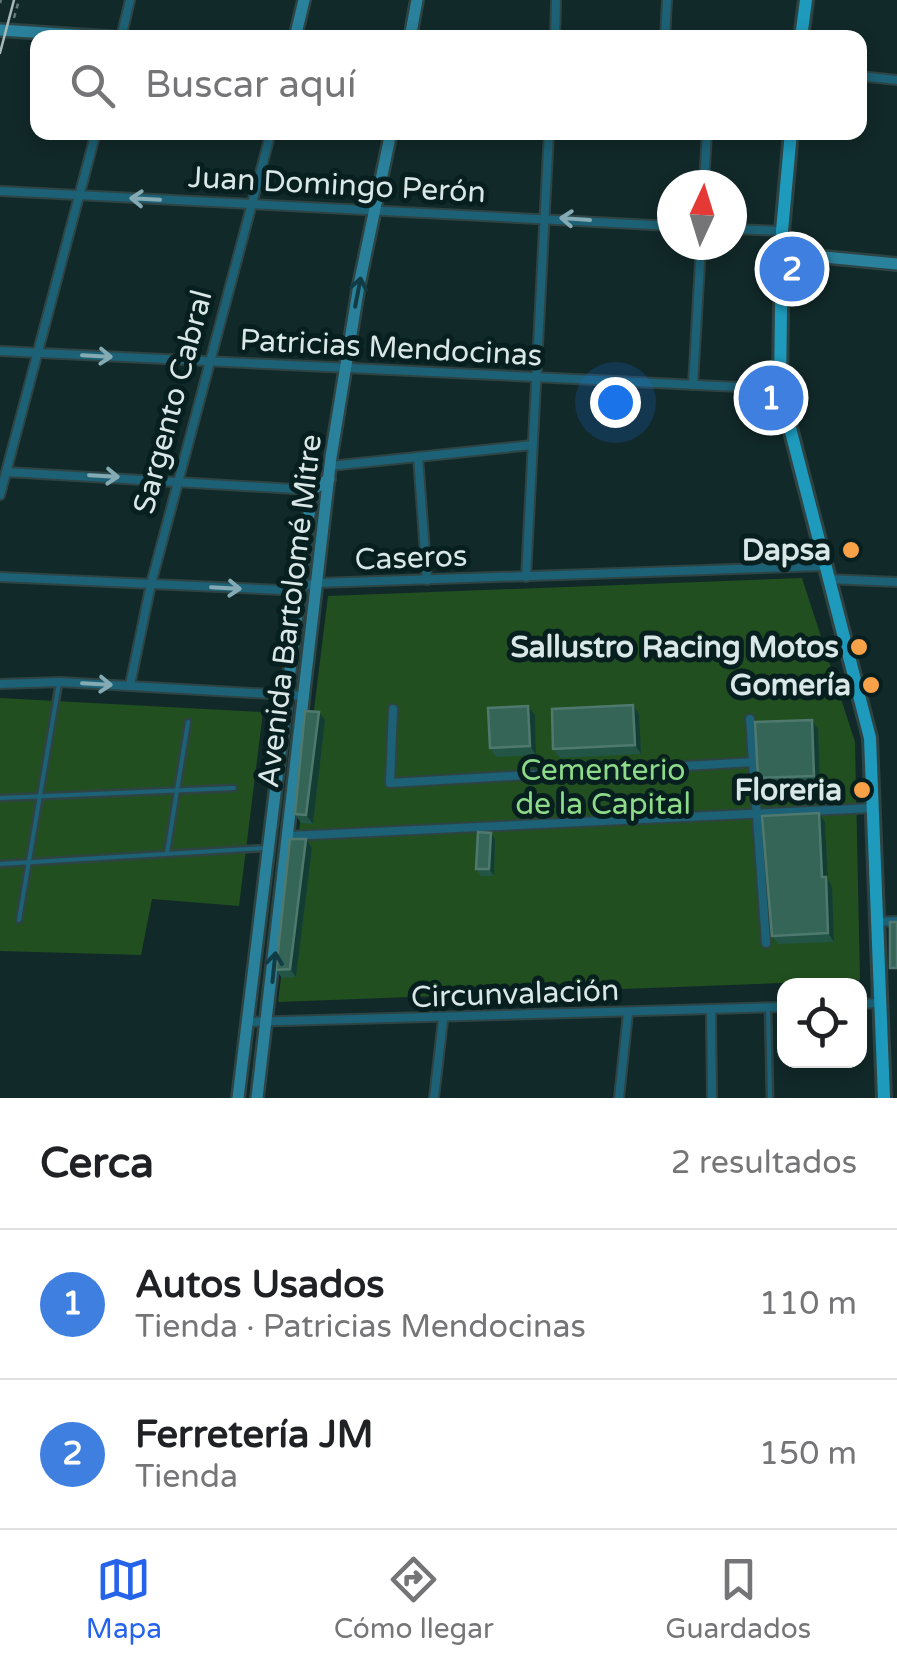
<!DOCTYPE html>
<html lang="es">
<head>
<meta charset="utf-8">
<style>
	:root { --surface:#fff; --page:#f2f2f2; --text:#202124; --muted:#757577; --line:#e0e0e0; --accent:#2563eb }
	body { margin:0; font-family:"Varela Round",sans-serif; background:var(--page); color:var(--text) }
	.controls { position:absolute; right:30px; bottom:30px; display:grid; overflow:hidden; border-radius:20px; box-shadow:0 5px 15px #0003 }
	.controls button { width:90px; height:90px; display:grid; place-items:center; padding:0; border:0; border-bottom:2px solid var(--line); background:var(--surface); color:var(--text); font:50px sans-serif }
	.compass { position:absolute; left:657px; top:170px; width:90px; height:90px; border-radius:50%; background:var(--surface); box-shadow:0 5px 15px #0003; rotate:4deg }
	.you { position:absolute; left:615px; top:402px; width:35px; height:35px; margin:-25px; border:8px solid #fff; border-radius:50%; background:#1a73e8; box-shadow:0 0 0 15px #1a73e833 }
	.badge { display:grid; place-items:center; width:65px; height:65px; border-radius:50%; background:var(--accent); color:#fff; font-size:32px; font-weight:700 }
	.pin { position:absolute; translate:-50% -50%; border:5px solid #fff; box-shadow:0 2px 10px #0006 }
	.list { margin:0; padding:0; list-style:none }
	h2 { display:flex; justify-content:space-between; align-items:center; height:130px; margin:0; padding:0 40px; font-size:42px }
	h2 small { font-size:32px; font-weight:400; color:var(--muted) }
	.list li { display:grid; grid-template-columns:65px 1fr auto; gap:30px; align-items:center; box-sizing:border-box; height:150px; padding:0 40px; border-top:2px solid var(--line) }
	.list b { display:block; font-size:38px; white-space:nowrap }
	.list p { margin:0; font-size:32px; white-space:nowrap; color:var(--muted) }
	.list em { font-size:32px; font-style:normal; color:var(--muted) }
	.icon { flex:none; width:55px; height:55px; fill:none; stroke:currentColor; stroke-width:2; stroke-linecap:round; stroke-linejoin:round }
	.map { position:relative; flex:none; width:897px; height:1098px; overflow:hidden }
	.search { position:absolute; background:var(--surface); box-shadow:0 5px 15px #0003; left:30px; right:30px; top:30px; height:110px; display:flex; align-items:center; gap:25px; box-sizing:border-box; padding:0 35px; border-radius:20px; color:var(--muted); font-size:38px }
	.sheet { height:430px; background:var(--surface) }
	nav { display:flex; justify-content:space-around; align-items:center; box-sizing:border-box; height:140px; border-top:2px solid var(--line); background:var(--surface); font-size:28px; color:var(--muted) }
	nav a { display:grid; justify-items:center; gap:5px }
	nav .on { color:var(--accent) }
	.map>svg:first-child { display:block }
	.green { fill:#214f1f }
	.lines { fill:none; stroke-linecap:round; stroke-linejoin:round }
	.lane-casing { stroke:#2e4444; stroke-width:9 }
	.street-casing { stroke:#2e4444; stroke-width:12 }
	.secondary-casing { stroke:#2e4444; stroke-width:16 }
	.primary-casing { stroke:#2e4444; stroke-width:18 }
	.path { stroke:#667979; stroke-width:2.5; stroke-dasharray:5 5; stroke-linecap:butt }
	.lane { stroke:#1d6176; stroke-width:4 }
	.street { stroke:#1d6176; stroke-width:8 }
	.secondary { stroke:#2a819b; stroke-width:11 }
	.primary { stroke:#1e9abc; stroke-width:12 }
	.tram { stroke:#a7b7b7; stroke-width:2.5 }
	.wall { fill:#225546 }
	.shaded-wall { fill:#133d33 }
	.building { fill:#356557; stroke:#4f796e; stroke-width:2.5 }
	.oneway { stroke:#84abb4 }
	.oneway2 { stroke:#123c45 }
	.poi-dot { fill:#f7a148; stroke:#081f20; stroke-width:4 }
	.labels { text-anchor:middle; dominant-baseline:central; stroke-width:10; stroke-linejoin:round; paint-order:stroke }
	.street-label { font-size:30px; fill:#d9e7e7; stroke:#081f20 }
	.poi-label { font-size:30px; font-weight:bold; fill:#d9e7e7; stroke:#081f20; text-anchor:end }
	.park-label { font-size:30px; fill:#8dda89; stroke:#081f20 }
</style>
</head>
<body>
<div class="map">
<svg width="897" height="1098" viewBox="0 0 897 1098">
	<rect width="100%" height="100%" fill="#122929"/>
	<g class="green">
		<path d="M802 578 855 742 860 980 278 1002 328 596Z"/>
		<path d="M0 698 263 712 239 906 152 899 141 955 0 951Z"/>
	</g>
	<g class="lines">
		<defs>
			<g id="lane">
				<path d="M0 798 234 788"/>
				<path d="M167 853 188 722"/>
				<path d="M0 864 265 848"/>
				<path d="M19 920 59 683"/>
				<path d="M768 1008 770 1098"/>
			</g>
			<g id="street">
				<path d="M121 38 130 0"/>
				<path d="M555 38 556 0"/>
				<path d="M665 38 667 0"/>
				<path d="M860 76 897 80"/>
				<path d="M704 185 707 132"/>
				<path d="M0 191 672 226"/>
				<path d="M732 229 782 231"/>
				<path d="M0 351 780 389"/>
				<path d="M693 385 701 245"/>
				<path d="M418 457 427 580"/>
				<path d="M330 466 533 445"/>
				<path d="M7 472 312 490"/>
				<path d="M0 495 96 132"/>
				<path d="M0 577 282 590 318 583 825 566"/>
				<path d="M526 577 549 132"/>
				<path d="M827 579 897 582"/>
				<path d="M0 684 60 682 305 696"/>
				<path d="M130 685 151 584 271 132"/>
				<path d="M393 709 390 783 754 762"/>
				<path d="M750 719 766 943"/>
				<path d="M289 836 873 808"/>
				<path d="M877 922 897 921"/>
				<path d="M860 1004 880 1003"/>
				<path d="M711 1011 712 1098"/>
				<path d="M247 1022 784 1007"/>
				<path d="M434 1098 443 1020"/>
				<path d="M619 1098 628 1013"/>
			</g>
			<g id="secondary">
				<path d="M0 30 121 38"/>
				<path d="M295 38 304 0"/>
				<path d="M410 38 417 0"/>
				<path d="M783 253 897 264"/>
				<path d="M238 1098 312 490 329 479"/>
				<path d="M257 1098 331 457 359 285 391 132"/>
			</g>
			<g id="primary">
				<path d="M801 38 806 0"/>
				<path d="M791 132 782 231 780 389 870 738 884 1098"/>
			</g>
		</defs>
		<use href="#lane" class="lane-casing"/>
		<use href="#street" class="street-casing"/>
		<use href="#secondary" class="secondary-casing"/>
		<use href="#primary" class="primary-casing"/>
		<g class="path">
			<path d="M0 3 1 0"/>
			<path d="M14 18 19 0"/>
		</g>
		<use href="#lane" class="lane"/>
		<use href="#street" class="street"/>
		<use href="#secondary" class="secondary"/>
		<use href="#primary" class="primary"/>
		<path class="tram" d="M0 53 14 0"/>
	</g>
	<g class="wall">
		<path d="M633 705 639 714 641 754 560 758 553 749Z"/>
		<path d="M528 706 535 715 536 755 496 757 490 748Z"/>
		<path d="M325 720 313 824 301 823 295 814Z"/>
		<path d="M812 720 818 729 820 785 764 787 758 778Z"/>
		<path d="M819 813 825 822 828 880 832 886 834 942 778 944 772 936Z"/>
		<path d="M306 839 312 848 296 977 282 978 276 970Z"/>
		<path d="M495 839 494 876H481L476 869Z"/>
	</g>
	<g class="shaded-wall">
		<path d="M633 705 639 714 641 754 635 745Z"/>
		<path d="M528 706 535 715 536 755 530 746Z"/>
		<path d="M319 712 325 720 313 824 306 815Z"/>
		<path d="M812 720 818 729 820 785 814 776Z"/>
		<path d="M819 813 825 822 828 880 832 886 834 942 828 933 822 877Z"/>
		<path d="M491 833 495 839 494 876 489 869Z"/>
		<path d="M306 839 312 848 296 977 290 969Z"/>
	</g>
	<g class="building">
		<path d="M633 705 635 745 553 749 552 709Z"/>
		<path d="M528 706 530 746 490 748 488 708Z"/>
		<path d="M305 711 319 712 306 815 295 814Z"/>
		<path d="M812 720 814 776 758 778 755 722Z"/>
		<path d="M819 813 822 877H826L828 933 772 936 762 816Z"/>
		<path d="M478 832 491 833 489 869H476Z"/>
		<path d="M290 839H306L290 969 276 970Z"/>
		<rect x="890" y="922" width="7" height="46"/>
	</g>
	<defs><path id="oneway-shaft" d="M-6 0H5M1.5-3L5.5 0L1.5 3" fill="none" stroke-width="1.6" stroke-linecap="round" stroke-linejoin="round" transform="scale(2.5)"/></defs>
	<g class="oneway">
		<use href="#oneway-shaft" transform="translate(145 199) rotate(-177)"/>
		<use href="#oneway-shaft" transform="translate(575 219) rotate(-176)"/>
		<use href="#oneway-shaft" transform="translate(97 356) rotate(3)"/>
		<use href="#oneway-shaft" transform="translate(104 476) rotate(3)"/>
		<use href="#oneway-shaft" transform="translate(226 588) rotate(3)"/>
		<use href="#oneway-shaft" transform="translate(97 684) rotate(3)"/>
	</g>
	<g class="oneway2">
		<use href="#oneway-shaft" transform="translate(358 292) rotate(-79)"/>
		<use href="#oneway-shaft" transform="translate(274 967) rotate(-84)"/>
	</g>
	<g class="poi-dot">
		<circle cx="851" cy="550" r="10"/>
		<circle cx="859" cy="647" r="10"/>
		<circle cx="871" cy="685" r="10"/>
		<circle cx="862" cy="790" r="10"/>
	</g>
	<g class="labels">
		<g class="street-label">
			<text transform="translate(337 185) rotate(3)">Juan Domingo Perón</text>
			<text transform="translate(391 348) rotate(3)">Patricias Mendocinas</text>
			<text transform="translate(173 402) rotate(-75)">Sargento Cabral</text>
			<text transform="translate(411 558) rotate(-2)">Caseros</text>
			<text transform="translate(290 611) rotate(-83)">Avenida Bartolomé Mitre</text>
			<text transform="translate(515 994) rotate(-2)">Circunvalación</text>
		</g>
		<g class="poi-label">
			<text x="831" y="550">Dapsa</text>
			<text x="839" y="647">Sallustro Racing Motos</text>
			<text x="851" y="685">Gomería</text>
			<text x="842" y="790">Floreria</text>
		</g>
		<g class="park-label">
			<text x="603" y="770">Cementerio<tspan x="603" dy="34">de la Capital</tspan></text>
		</g>
	</g>
</svg>
<div class="controls">
<button><svg class="icon" aria-label="locate" viewBox="0 0 24 24"><circle cx="12" cy="12" r="6"/><path d="M12 2v4M12 18v4M2 12h4M18 12h4"/></svg></button>
</div>
<svg class="compass" viewBox="-18 -18 36 36"><path d="M0-13l5 13h-10z" fill="#e53935"/><path d="M0 13l5-13h-10z" fill="#757577"/></svg>
<div class="you"></div>
<div class="pin badge" style="left:771px;top:398px;background:#3f7fe0">1</div>
<div class="pin badge" style="left:792px;top:269px;background:#3f7fe0">2</div>
<div class="search"><svg class="icon" aria-label="search" viewBox="0 0 24 24"><circle cx="10" cy="10" r="6"/><path d="M15 15l6 6"/></svg>Buscar aquí</div>
</div>
<section class="sheet">
<h2>Cerca<small>2 resultados</small></h2>
<ul class="list">
<li><span class="badge" style="background:#3f7fe0">1</span><div><b>Autos Usados</b><p>Tienda · Patricias Mendocinas</p></div><em>110 m</em></li>
<li><span class="badge" style="background:#3f7fe0">2</span><div><b>Ferretería JM</b><p>Tienda</p></div><em>150 m</em></li>
</ul>
</section>
<nav>
<a class="on"><svg class="icon" aria-label="map" viewBox="0 0 24 24"><path d="M3 6l6-2 6 2 6-2v14l-6 2-6-2-6 2zM9 4v14M15 6v14"/></svg>Mapa</a>
<a><svg class="icon" aria-label="directions" viewBox="0 0 24 24"><path d="M12 3l9 9-9 9-9-9zM9 14v-3h6M13 9l2 2-2 2"/></svg>Cómo llegar</a>
<a><svg class="icon" aria-label="saved" viewBox="0 0 24 24"><path d="M7 4h10v16l-5-4-5 4z"/></svg>Guardados</a>
</nav>
</body>
</html>
